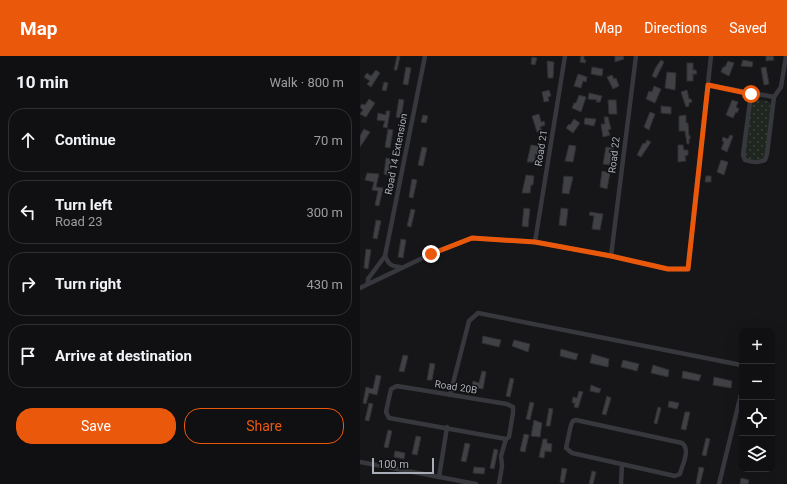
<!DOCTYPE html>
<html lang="en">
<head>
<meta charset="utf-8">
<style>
	:root { --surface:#101012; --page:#1e1e20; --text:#f1f3f6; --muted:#9c9d9f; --line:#303032; --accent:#ea580c }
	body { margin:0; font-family:Roboto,sans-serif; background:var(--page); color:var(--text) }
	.controls { position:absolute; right:12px; bottom:12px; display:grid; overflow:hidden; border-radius:8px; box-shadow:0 4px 16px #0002 }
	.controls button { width:36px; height:36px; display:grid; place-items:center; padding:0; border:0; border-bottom:1px solid var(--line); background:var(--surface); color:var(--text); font:20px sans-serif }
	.scale { position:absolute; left:12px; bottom:10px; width:62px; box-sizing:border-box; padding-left:4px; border:2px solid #a8adb8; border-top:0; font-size:11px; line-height:14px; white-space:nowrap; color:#a8adb8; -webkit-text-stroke:3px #111113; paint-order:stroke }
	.stop { position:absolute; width:12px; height:12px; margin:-9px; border:3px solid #ea580c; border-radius:50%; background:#fff }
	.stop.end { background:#ea580c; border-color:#fff; box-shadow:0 1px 4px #0008 }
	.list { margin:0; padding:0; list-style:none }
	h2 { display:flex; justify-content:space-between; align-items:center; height:52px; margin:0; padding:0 16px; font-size:17px }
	h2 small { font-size:13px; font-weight:400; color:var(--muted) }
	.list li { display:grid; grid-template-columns:26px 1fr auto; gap:12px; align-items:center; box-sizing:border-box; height:64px; margin:0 8px 8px; padding:0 8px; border:1px solid var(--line); border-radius:16px }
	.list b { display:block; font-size:15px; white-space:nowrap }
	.list p { margin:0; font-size:13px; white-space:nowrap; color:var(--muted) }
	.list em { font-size:13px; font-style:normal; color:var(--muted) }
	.actions { display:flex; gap:8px; padding:12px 16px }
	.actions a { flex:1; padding:9px 0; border:1px solid var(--accent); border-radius:16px; text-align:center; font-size:14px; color:var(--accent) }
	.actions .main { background:var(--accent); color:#fff }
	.icon { flex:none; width:22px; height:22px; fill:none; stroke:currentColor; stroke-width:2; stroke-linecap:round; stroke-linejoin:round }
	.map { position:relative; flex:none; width:427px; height:428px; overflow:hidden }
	header { display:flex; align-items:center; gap:24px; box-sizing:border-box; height:56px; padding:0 20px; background:var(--accent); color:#fff }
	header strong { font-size:19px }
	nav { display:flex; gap:22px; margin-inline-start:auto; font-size:14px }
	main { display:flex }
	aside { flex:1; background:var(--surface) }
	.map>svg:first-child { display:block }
	.grass { fill:url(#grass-dots) }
	.building { fill:#404145; stroke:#303034 }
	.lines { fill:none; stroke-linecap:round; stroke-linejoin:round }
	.minor { stroke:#37383d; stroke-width:4.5 }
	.route { stroke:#ea580c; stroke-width:5 }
	.labels { text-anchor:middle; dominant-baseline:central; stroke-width:3; stroke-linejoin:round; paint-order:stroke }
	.street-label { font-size:10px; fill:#a8adb8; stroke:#111113 }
</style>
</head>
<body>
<header>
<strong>Map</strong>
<nav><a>Map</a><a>Directions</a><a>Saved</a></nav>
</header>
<main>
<aside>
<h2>10 min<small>Walk · 800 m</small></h2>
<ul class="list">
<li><svg class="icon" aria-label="ahead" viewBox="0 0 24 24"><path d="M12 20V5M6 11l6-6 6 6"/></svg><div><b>Continue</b></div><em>70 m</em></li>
<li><svg class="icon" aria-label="left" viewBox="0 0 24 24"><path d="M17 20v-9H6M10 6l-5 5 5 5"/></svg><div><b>Turn left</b><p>Road 23</p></div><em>300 m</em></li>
<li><svg class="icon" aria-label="right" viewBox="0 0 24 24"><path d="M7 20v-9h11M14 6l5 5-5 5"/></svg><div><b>Turn right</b></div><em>430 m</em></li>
<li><svg class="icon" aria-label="arrive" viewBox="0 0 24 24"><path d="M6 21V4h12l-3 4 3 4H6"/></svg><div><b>Arrive at destination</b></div></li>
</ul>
<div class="actions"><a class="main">Save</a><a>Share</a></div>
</aside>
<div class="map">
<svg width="427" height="428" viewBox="0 0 427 428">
	<defs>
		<pattern id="grass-dots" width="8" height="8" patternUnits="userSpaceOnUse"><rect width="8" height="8" fill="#1e261f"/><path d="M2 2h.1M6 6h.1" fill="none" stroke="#3c433d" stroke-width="1.8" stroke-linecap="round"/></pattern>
	</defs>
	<rect width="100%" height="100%" fill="#161618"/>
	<path class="grass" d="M396 43 408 45 411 48 405 104H385L383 90 390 48Z"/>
	<g class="building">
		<path d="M37 0H40L37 14H34Z"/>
		<path d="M221 0H224V4H226L225 7 220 6Z"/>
		<path d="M255 0H263L264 3 255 6Z"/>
		<path d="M406 0H413L414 4 406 5Z"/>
		<path d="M172 1 177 2 175 9 171 8Z"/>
		<path d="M301 4 304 6 296 22 292 20 296 11Z"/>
		<path d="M383 4 393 6 392 11 381 10Z"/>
		<path d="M187 5 194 6 193 22H188Z"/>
		<path d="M368 5 374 7 369 20 361 16 363 11H365Z"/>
		<path d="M327 7H333V14H336L337 18H333V25H327Z"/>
		<path d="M46 11 51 12 48 29 43 28Z"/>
		<path d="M232 11 243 13 242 20 231 18Z"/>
		<path d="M406 11 409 28 404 29 401 12Z"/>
		<path d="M16 14 20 17 11 31 7 28 10 25 4 21 7 17 11 20Z"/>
		<path d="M307 16 316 17 315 34 305 32Z"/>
		<path d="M218 18 227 21 226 26 223 25 221 32 214 30Z"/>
		<path d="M252 19 254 23 256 22 259 30 253 33 247 21Z"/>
		<path d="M24 26 28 27 26 35 22 34Z"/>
		<path d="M294 30 301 33 295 47 286 43 289 35 292 36Z"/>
		<path d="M189 34 191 40 188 41 189 45 184 46 182 36Z"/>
		<path d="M327 34 329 43H331L332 46 329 47V50L326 51 321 36Z"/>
		<path d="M229 37 242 40 240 46H236L237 44 228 43Z"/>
		<path d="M219 39 226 41 221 56 212 52 214 47H216Z"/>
		<path d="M9 43 15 47 6 61 0 58 3 54 0 51 2 48 5 49Z"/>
		<path d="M39 43 44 44 41 62 36 61Z"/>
		<path d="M248 44H256L257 58H249Z"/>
		<path d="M372 44 378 46 376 51 379 53 377 57 376 56 373 62 366 59Z"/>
		<path d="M301 50 311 51V58L301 57Z"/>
		<path d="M26 55H30L27 72 23 71 25 65 17 64 18 57 26 59Z"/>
		<path d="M290 56 295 58 289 74 284 71Z"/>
		<path d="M179 58 181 66 184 65 185 69 180 71 182 75 177 76 172 60Z"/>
		<path d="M63 59 68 60 66 67 61 66Z"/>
		<path d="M326 59V67H328L329 80 330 79V83H329V88H327L325 75H319V60Z"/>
		<path d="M244 61H248L251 73 248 74 250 79 243 81 241 68H245Z"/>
		<path d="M225 62 236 63 234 70 224 68Z"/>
		<path d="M214 63 220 67 213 77 206 72 209 68 210 69Z"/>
		<path d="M4 73 10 76 0 91V80Z"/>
		<path d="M28 73 33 74 30 92 25 91Z"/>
		<path d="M370 79 373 80 367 96 361 93 364 86 362 85 363 81 368 83Z"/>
		<path d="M287 84 291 86 281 101 277 99 283 87 285 88Z"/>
		<path d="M171 89 179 90 178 99 175 98V106H167Z"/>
		<path d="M209 89 216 90 213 106 205 105Z"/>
		<path d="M318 89H323L324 94H328V99L325 100 326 105 318 106Z"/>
		<path d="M62 91 67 92 63 110 58 109Z"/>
		<path d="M246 91 254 92 251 109 243 108Z"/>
		<path d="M26 102 31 103 28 119 24 118Z"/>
		<path d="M361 104 368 106 364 119 357 116Z"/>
		<path d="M242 115 250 117 247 133 240 131Z"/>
		<path d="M7 117 19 118 16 131 23 132 19 150 15 149 18 135 12 134 14 126 5 124Z"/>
		<path d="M166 119 174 120 173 129H171L170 137H162Z"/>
		<path d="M204 120 213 121 209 138 202 137Z"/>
		<path d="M346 120H351V126H345Z"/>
		<path d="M52 123 57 124 53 142 49 141Z"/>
		<path d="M164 152 170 153 168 171 162 170Z"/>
		<path d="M201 152 208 153 206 170 199 169Z"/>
		<path d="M51 153 55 154 51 171 47 170Z"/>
		<path d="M230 156 243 158 240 174 232 173 234 160 229 159Z"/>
		<path d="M16 164 21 165 17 183 13 182Z"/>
		<path d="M41 183 46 184 43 202 38 201Z"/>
		<path d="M6 193 11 194 8 213 4 212Z"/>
		<path d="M123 280 141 284 139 291 122 287Z"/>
		<path d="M154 284 170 288 168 296 152 290Z"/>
		<path d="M201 293 218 298 216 304 200 300Z"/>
		<path d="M232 298 249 303 248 311 230 307Z"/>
		<path d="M43 299 48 300 44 316 39 315Z"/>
		<path d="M263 304 279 308 277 315 261 311Z"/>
		<path d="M70 307 75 308 72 324H67Z"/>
		<path d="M293 309 309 314 308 321 291 317Z"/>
		<path d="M122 315 126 316 123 333 112 331 113 325 119 327Z"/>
		<path d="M323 315 341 319 339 325 322 322Z"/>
		<path d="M16 319 21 320 17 339 9 337 6 348 3 347 6 331 13 333Z"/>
		<path d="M354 321 372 325 371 332 353 329Z"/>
		<path d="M150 322 154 323 150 341 146 340Z"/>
		<path d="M231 329 241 333 239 337 230 335Z"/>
		<path d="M219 335 223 336 218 352 214 351 215 347H212L213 341 217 342Z"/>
		<path d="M247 340 251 342 246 359 242 358Z"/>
		<path d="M309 345 319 347 317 353 308 351Z"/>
		<path d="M170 346 174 347 170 364 166 363Z"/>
		<path d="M9 347 13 348 9 365 5 364Z"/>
		<path d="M298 351 301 352 297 368 294 367Z"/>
		<path d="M189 352 193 353 190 370H186Z"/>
		<path d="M325 356H330L326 374 321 373Z"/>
		<path d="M174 364 182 367 180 381 171 380Z"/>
		<path d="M28 374 32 375 28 392 24 391Z"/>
		<path d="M164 378 169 379 165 396 160 395Z"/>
		<path d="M56 380 61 381 57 399 52 398Z"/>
		<path d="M346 382 350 383 346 400 342 399Z"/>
		<path d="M183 383H187V387L192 388 191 396 185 395 184 402 179 401Z"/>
		<path d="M105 387 110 388 106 406 101 405Z"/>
		<path d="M134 393 138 394 134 413 130 412Z"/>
		<path d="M35 395 45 397 44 403 34 401Z"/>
		<path d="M114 411 125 412 124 418 113 417Z"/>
		<path d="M339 411 344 412 340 428H336Z"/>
		<path d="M202 412 207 413 204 427 200 426Z"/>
		<path d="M232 415 236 416 233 428H229Z"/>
		<path d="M381 422 389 424 388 428H380Z"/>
	</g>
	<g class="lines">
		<g class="minor">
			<path d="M348 29 414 41"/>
			<path d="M391 38 383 99 385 104C393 107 398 107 405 104L407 98 414 41"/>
			<path d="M414 41 421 31 426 0"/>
			<path d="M175 186 205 0"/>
			<path d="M25 200C29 209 31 210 40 211"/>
			<path d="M251 200 276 0"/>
			<path d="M8 228V223L25 200 65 0"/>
			<path d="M0 232 71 198 112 182 175 186 251 200 308 213H328L351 0"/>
			<path d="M37 330 147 348 153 351V357L149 381 146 383 29 362 26 356 31 333Z"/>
			<path d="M90 339 109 265 118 257 371 307 381 309 382 311"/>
			<path d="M216 364 322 387C331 394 322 409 320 418L315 420 212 397 206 392 211 369 213 365Z"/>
			<path d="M0 406 116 428"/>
			<path d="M79 421 87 371"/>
			<path d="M139 428 142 410 141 400 146 383"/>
			<path d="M261 428 262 409"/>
			<path d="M359 428 382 334"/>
		</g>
	</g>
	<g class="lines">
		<path class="route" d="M71 198 112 182 175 186 251 200 308 213H328L348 29 391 38"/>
	</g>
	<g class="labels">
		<g class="street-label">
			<text transform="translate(181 92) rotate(-81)">Road 21</text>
			<text transform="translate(36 98) rotate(-79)">Road 14 Extension</text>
			<text transform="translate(254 99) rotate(-83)">Road 22</text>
			<text transform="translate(96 331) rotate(9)">Road 20B</text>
		</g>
	</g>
</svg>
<div class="controls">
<button>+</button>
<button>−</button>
<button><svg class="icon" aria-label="locate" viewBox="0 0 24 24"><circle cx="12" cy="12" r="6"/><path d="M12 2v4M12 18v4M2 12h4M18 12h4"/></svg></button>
<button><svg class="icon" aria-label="layers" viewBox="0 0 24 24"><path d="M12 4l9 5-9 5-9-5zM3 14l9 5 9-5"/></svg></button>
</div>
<div class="scale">100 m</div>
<div class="stop" style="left:391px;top:38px"></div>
<div class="stop end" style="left:71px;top:198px"></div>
</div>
</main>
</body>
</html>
